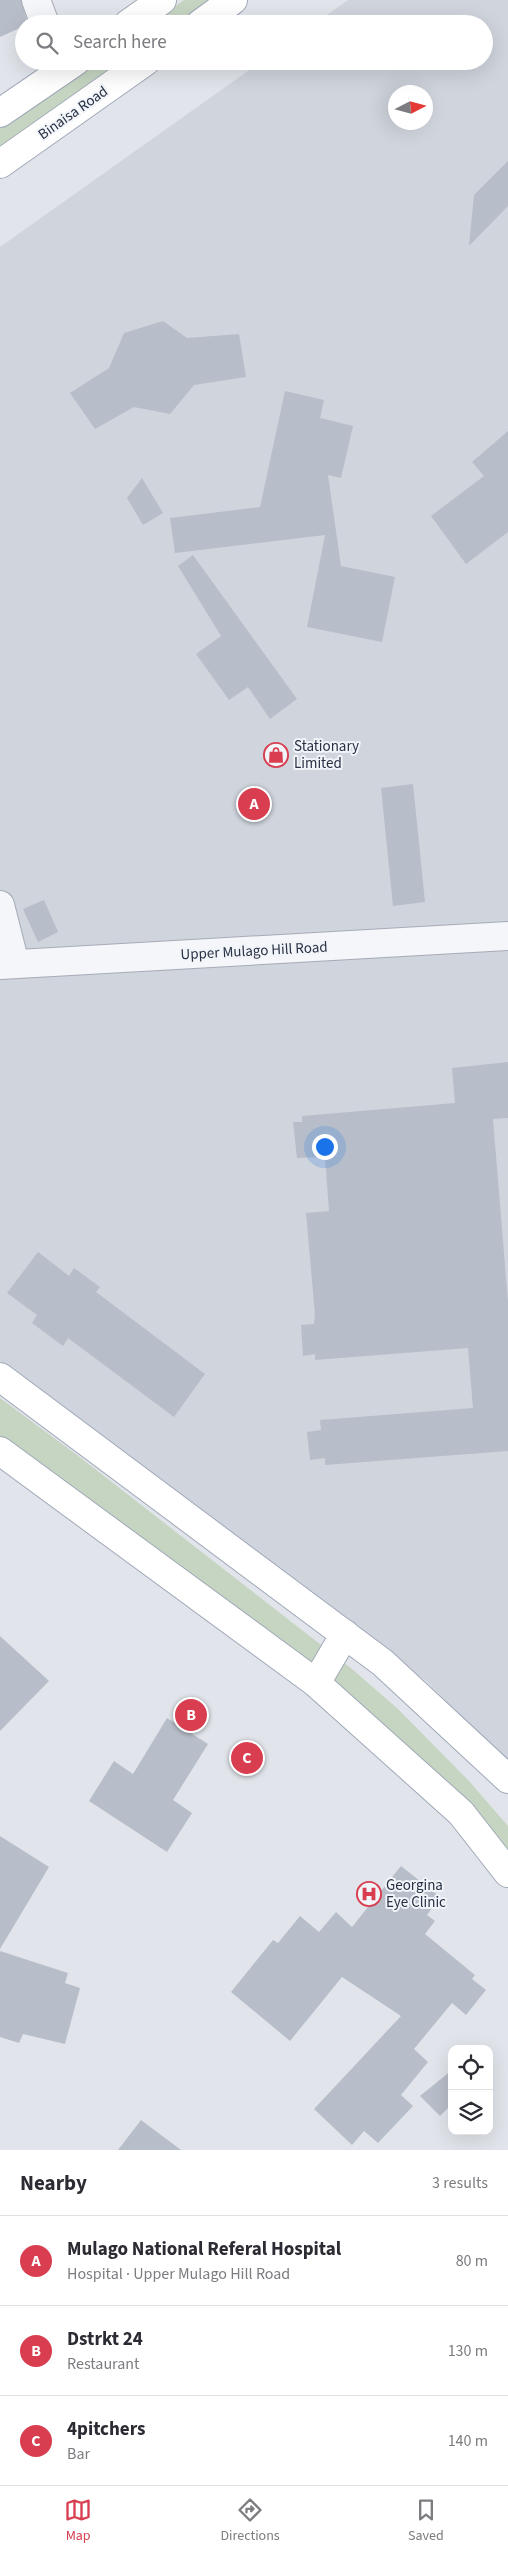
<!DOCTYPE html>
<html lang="en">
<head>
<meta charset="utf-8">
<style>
	:root { --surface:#fff; --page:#f2f2f3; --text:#2b2b33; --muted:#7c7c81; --line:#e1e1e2; --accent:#d83e50 }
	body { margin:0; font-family:"Source Sans 3",sans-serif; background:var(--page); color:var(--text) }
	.controls { position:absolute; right:15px; bottom:15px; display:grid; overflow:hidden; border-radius:10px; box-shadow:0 5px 20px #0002 }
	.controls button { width:45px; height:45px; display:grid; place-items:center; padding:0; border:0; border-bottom:1px solid var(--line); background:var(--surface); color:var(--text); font:25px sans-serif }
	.compass { position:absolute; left:388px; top:85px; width:45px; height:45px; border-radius:50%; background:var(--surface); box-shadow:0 5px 20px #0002; rotate:84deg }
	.you { position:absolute; left:324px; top:1146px; width:18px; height:18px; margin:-12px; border:4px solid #fff; border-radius:50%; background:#1a73e8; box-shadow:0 0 0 8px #1a73e833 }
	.badge { display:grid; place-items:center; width:32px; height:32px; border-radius:50%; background:var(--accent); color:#fff; font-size:16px; font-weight:700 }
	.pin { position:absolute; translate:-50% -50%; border:2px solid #fff; box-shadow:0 1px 5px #0006 }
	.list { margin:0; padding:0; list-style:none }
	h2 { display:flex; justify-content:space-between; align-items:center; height:65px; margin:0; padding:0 20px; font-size:21px }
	h2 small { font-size:16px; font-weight:400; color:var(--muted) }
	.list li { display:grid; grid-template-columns:32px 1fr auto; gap:15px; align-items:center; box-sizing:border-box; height:90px; padding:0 20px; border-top:1px solid var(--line) }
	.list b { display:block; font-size:19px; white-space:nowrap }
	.list p { margin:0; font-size:16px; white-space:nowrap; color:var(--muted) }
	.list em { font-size:16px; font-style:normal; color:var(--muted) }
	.icon { flex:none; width:28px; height:28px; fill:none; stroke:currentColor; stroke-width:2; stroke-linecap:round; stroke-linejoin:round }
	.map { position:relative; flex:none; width:508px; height:2150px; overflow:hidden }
	.search { position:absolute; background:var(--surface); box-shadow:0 5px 20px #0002; left:15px; right:15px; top:15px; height:55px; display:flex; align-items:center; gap:12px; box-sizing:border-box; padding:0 18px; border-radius:28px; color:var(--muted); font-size:19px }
	.sheet { height:335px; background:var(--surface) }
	nav { display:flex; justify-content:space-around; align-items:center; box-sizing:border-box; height:70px; border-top:1px solid var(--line); background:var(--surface); font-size:14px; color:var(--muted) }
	nav a { display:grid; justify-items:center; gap:2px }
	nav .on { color:var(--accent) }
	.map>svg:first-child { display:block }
	.built { fill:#cfd4dd; fill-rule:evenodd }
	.green { fill:#c6d5c2 }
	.building { fill:#b8bec9 }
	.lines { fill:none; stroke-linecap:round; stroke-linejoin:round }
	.minor-casing { stroke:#a6abb6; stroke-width:30 }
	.major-casing { stroke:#a0a8b8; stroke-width:30 }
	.minor { stroke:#f4f6f9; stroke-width:28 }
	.major { stroke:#fff; stroke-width:28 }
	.labels { text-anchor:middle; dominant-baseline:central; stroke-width:4; stroke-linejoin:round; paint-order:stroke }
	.street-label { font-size:15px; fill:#283144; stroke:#f1f4f8 }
	.poi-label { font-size:15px; fill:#283144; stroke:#f1f4f8; text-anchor:start }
</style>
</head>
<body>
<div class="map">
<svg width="508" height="2150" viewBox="0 0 508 2150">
	<rect width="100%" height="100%" fill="#e1e5eb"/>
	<path class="built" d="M348 0H508V1762L425 1680 262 1565 0 1361V247L262 61H484V24H314ZM396 92H426V122H396Z"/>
	<g class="green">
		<path d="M184 0H214L182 24H150Z"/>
		<path d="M96 61H129L0 151V128Z"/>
		<path d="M0 1398 77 1455 352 1669 398 1709 469 1781 508 1826V1852C453 1794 400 1737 338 1686L0 1437Z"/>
	</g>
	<g class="building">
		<path d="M0 0H21L28 24H24V26L0 37Z"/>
		<path d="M508 161V206L469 246 474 195Z"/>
		<path d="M163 321 187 338 239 334 246 377 194 385 170 414 134 407 95 429 70 393 109 368 124 333Z"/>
		<path d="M285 391 324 400 320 418 353 426 341 478 328 475 341 566 395 577 382 642 307 627 325 535 175 553 170 518 260 507Z"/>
		<path d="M508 431V532L466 564 431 516 484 476 472 462Z"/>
		<path d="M142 478 163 513 143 525 127 498Z"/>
		<path d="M193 555 297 699 270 719 248 687 229 700 196 654 221 636 178 566Z"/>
		<path d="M413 784 425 902 393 906 381 788Z"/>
		<path d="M44 900 58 932 38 942 23 909Z"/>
		<path d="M508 1062V1118L493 1119 508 1302V1451L325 1465V1458L310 1460 307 1432 321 1430 320 1420 473 1408 468 1348 315 1360V1354L303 1356 301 1325 314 1324 315 1315 306 1213 329 1211 325 1157 297 1158 293 1122H302V1116L455 1103 452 1068Z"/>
		<path d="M38 1252 69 1276 74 1268 100 1287 96 1292 205 1374 174 1417 68 1338 63 1346 32 1323 37 1315 7 1293Z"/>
		<path d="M0 1636 49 1681 0 1731Z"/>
		<path d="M167 1718 208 1744 173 1800 192 1813 167 1852 89 1801 114 1761 133 1774Z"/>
		<path d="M0 1836 49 1867 0 1949Z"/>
		<path d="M401 1866 440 1897 427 1915 435 1921 425 1934 475 1975 472 1979 486 1990 466 2015 452 2003 414 2049 428 2062 401 2095 413 2106 378 2143 364 2131 352 2145 314 2109 401 2016 342 1977 290 2041 231 1992 273 1940 278 1943 300 1916 319 1932 336 1912 352 1927Z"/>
		<path d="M0 1951 68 1973 65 1983 80 1988 65 2044 23 2034 19 2043 0 2037Z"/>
		<path d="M452 2070V2104L440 2116 420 2096Z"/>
		<path d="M141 2120 181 2150H118Z"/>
	</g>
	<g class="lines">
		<defs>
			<g id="minor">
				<path d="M36 0 45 24"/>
				<path d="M0 905 15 964"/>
				<path d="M0 965 508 936"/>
			</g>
			<g id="major">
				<path d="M128 24 162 0"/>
				<path d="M200 24 233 0"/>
				<path d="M0 113 76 61"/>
				<path d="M0 164 146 61"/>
				<path d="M0 1377 383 1663 508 1779"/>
				<path d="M0 1451 316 1683 461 1813 508 1873"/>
				<path d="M316 1683 345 1634"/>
			</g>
		</defs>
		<use href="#minor" class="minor-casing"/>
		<use href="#major" class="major-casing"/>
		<use href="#minor" class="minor"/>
		<use href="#major" class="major"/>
	</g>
	<defs>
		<symbol id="shop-ring" viewBox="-11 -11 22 22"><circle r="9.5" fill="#f1f4f8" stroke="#d83e50" stroke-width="1.5"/><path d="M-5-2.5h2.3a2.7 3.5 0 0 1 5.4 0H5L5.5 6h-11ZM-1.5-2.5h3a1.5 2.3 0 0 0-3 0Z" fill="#d83e50"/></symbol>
		<symbol id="hospital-ring" viewBox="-11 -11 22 22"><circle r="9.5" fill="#f1f4f8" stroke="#d83e50" stroke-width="1.5"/><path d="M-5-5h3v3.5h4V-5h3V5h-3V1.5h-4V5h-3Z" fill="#d83e50"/></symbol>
	</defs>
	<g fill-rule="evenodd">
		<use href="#shop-ring" x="262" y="741" width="28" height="28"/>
		<use href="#hospital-ring" x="355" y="1880" width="28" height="28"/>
	</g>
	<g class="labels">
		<g class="street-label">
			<text transform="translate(73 113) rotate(-35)">Binaisa Road</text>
			<text transform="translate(254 951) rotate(-3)">Upper Mulago Hill Road</text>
		</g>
		<g class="poi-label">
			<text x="294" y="746">Stationary<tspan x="294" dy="17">Limited</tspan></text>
			<text x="386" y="1885">Georgina<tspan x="386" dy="17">Eye Clinic</tspan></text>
		</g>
	</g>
</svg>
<div class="controls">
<button><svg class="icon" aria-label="locate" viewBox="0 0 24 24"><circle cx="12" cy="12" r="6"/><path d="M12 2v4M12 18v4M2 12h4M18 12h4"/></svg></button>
<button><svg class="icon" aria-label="layers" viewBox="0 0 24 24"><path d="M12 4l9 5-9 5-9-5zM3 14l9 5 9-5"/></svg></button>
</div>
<svg class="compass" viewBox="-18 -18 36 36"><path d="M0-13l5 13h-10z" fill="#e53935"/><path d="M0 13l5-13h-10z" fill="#7c7c81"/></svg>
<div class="you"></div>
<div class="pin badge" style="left:254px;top:804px">A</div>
<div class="pin badge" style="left:191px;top:1715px">B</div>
<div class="pin badge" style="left:247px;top:1758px">C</div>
<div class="search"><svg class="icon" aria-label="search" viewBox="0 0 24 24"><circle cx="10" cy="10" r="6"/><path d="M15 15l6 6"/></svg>Search here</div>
</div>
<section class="sheet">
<h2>Nearby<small>3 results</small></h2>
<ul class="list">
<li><span class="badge">A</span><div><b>Mulago National Referal Hospital</b><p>Hospital · Upper Mulago Hill Road</p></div><em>80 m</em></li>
<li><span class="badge">B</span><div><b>Dstrkt 24</b><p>Restaurant</p></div><em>130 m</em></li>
<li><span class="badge">C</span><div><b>4pitchers</b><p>Bar</p></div><em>140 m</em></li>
</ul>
</section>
<nav>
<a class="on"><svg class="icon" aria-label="map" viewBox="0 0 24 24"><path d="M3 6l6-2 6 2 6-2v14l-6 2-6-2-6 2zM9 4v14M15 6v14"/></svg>Map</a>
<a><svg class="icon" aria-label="directions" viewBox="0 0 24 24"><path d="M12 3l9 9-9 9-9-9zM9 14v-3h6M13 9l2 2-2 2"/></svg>Directions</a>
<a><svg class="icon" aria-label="saved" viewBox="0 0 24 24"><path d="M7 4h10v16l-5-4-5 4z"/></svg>Saved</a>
</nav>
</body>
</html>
